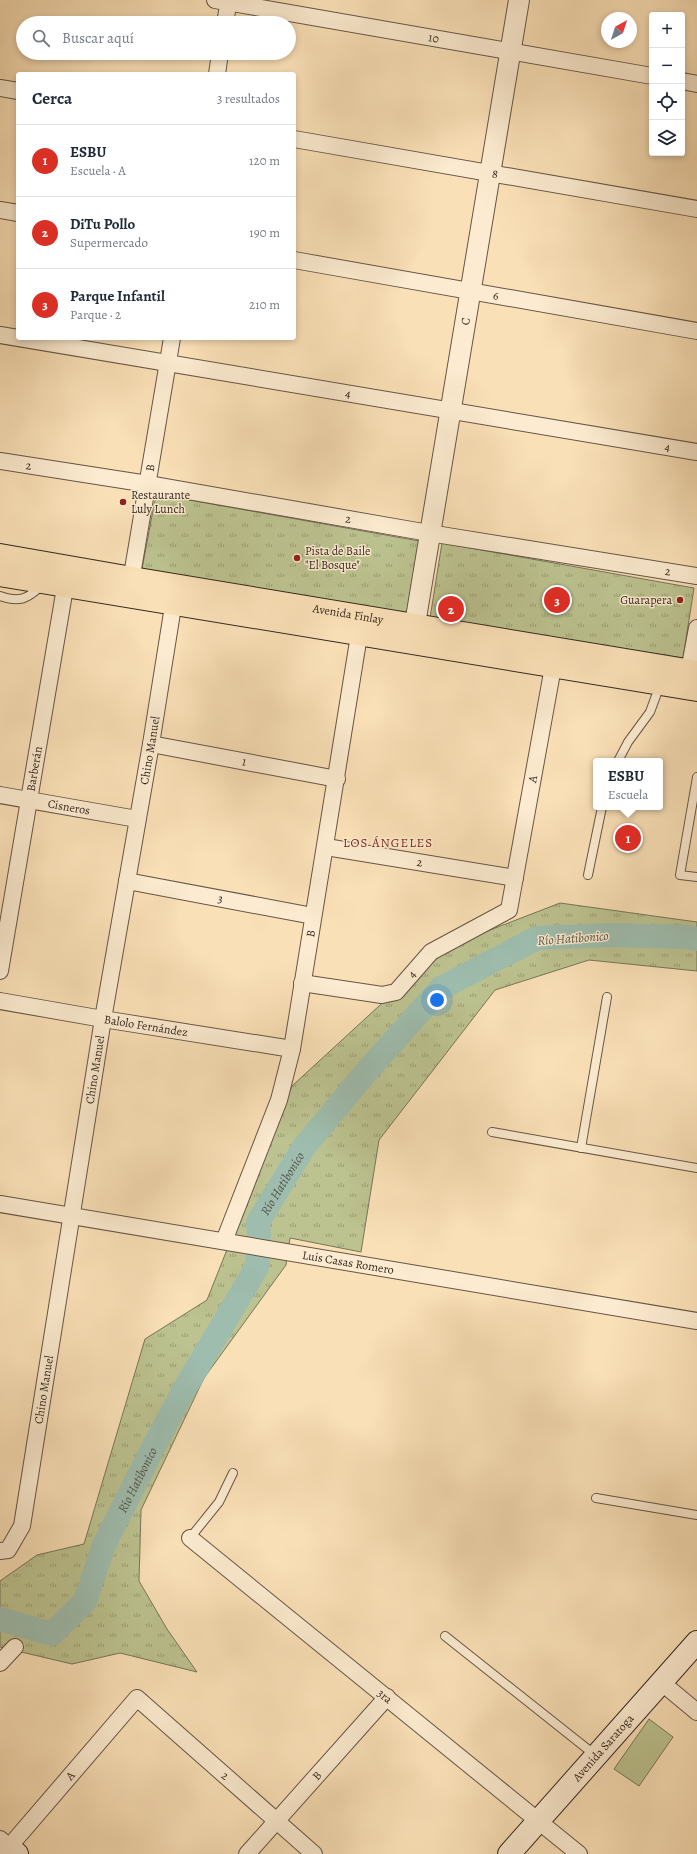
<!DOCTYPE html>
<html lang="es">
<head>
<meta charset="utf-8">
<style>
	:root { --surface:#fff; --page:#f6f6f7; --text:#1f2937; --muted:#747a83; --line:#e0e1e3; --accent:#d93025 }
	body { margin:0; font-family:Alegreya,serif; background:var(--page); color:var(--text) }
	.controls { position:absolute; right:12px; top:12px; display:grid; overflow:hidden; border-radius:4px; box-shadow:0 2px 6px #0003 }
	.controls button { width:36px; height:36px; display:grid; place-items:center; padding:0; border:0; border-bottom:1px solid var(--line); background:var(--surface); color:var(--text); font:20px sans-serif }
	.compass { position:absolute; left:601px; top:12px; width:36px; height:36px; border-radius:50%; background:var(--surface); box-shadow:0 2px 6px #0003; rotate:39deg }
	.you { position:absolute; left:437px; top:1000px; width:14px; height:14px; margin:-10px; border:3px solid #fff; border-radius:50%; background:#1a73e8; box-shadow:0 0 0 6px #1a73e833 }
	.badge { display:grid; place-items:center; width:26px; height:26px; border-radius:50%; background:var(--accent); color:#fff; font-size:13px; font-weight:700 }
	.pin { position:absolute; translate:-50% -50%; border:2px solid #fff; box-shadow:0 1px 4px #0006 }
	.popup { position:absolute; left:593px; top:758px; width:70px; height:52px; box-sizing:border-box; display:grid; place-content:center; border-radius:4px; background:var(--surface); filter:drop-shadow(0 1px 3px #0005); font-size:13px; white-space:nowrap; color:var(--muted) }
	.popup b { font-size:15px; color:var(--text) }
	.popup::after { content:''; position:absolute; left:50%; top:100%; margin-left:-8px; border:8px solid transparent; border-top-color:var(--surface) }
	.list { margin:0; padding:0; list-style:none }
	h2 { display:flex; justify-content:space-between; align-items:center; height:52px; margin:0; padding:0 16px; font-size:17px }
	h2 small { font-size:13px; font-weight:400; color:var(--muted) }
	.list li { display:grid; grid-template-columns:26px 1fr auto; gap:12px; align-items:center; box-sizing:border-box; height:72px; padding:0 16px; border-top:1px solid var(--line) }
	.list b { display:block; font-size:15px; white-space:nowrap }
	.list p { margin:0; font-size:13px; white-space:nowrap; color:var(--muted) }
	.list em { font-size:13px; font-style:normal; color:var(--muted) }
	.icon { flex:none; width:22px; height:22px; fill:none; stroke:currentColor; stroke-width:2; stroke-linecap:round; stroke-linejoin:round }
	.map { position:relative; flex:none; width:697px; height:1854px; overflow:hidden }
	.search { position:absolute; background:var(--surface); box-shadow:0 2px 6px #0003; left:16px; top:16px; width:280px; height:44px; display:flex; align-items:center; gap:10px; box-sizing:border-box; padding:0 14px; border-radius:22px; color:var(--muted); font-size:15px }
	.panel { position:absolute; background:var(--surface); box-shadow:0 2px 6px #0003; left:16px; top:72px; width:280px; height:268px; border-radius:4px }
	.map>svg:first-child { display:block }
	.grass { fill:url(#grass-tufts); stroke:#787558 }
	.garden { fill:#bcc390; stroke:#787558 }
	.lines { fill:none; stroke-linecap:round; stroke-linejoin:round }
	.river { stroke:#9ebdae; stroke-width:24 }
	.service-casing { stroke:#665545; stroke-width:10 }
	.minor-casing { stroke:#665545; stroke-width:18 }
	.tertiary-casing { stroke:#665545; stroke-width:22 }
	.secondary-casing { stroke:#35271f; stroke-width:24 }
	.primary-casing { stroke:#35271f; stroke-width:24 }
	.service { stroke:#fcebd0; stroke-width:8 }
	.minor { stroke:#fcebd0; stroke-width:16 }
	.tertiary { stroke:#fcebd0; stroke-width:20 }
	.secondary { stroke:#fcebd0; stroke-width:22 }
	.primary { stroke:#fae0b7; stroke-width:22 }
	.poi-dot { fill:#8f2418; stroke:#fcebd0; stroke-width:1.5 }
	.labels { text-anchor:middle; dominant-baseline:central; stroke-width:3; stroke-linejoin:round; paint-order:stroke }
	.street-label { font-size:12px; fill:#35271f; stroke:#fcebd0 }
	.poi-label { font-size:12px; fill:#35271f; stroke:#fcebd0; text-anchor:start }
	.neighbourhood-label { font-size:13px; letter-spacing:1px; fill:#7a1f14; stroke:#fcebd0 }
	.water-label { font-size:13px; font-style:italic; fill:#54544a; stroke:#fcebd0 }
</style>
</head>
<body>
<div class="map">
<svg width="697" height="1854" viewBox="0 0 697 1854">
	<defs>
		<pattern id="grass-tufts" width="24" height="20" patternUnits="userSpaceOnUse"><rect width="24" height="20" fill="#bcc390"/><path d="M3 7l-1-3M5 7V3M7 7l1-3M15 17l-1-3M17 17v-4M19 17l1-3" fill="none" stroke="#9a9e75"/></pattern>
	</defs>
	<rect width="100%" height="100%" fill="#fae0b7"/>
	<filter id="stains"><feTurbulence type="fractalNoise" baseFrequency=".005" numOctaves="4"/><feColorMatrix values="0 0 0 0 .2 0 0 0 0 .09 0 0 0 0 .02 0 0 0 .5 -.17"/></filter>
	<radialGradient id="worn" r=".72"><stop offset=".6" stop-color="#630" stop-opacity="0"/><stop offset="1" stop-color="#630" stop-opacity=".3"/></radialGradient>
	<g class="grass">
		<path d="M156 494 419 541 407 614 142 569Z"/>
		<path d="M442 543 694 588 683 658 430 618Z"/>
		<path d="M560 903 697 922V971L589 960 495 990 379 1140 361 1252 290 1238 286 1265 204 1378 141 1510 139 1581 167 1629 197 1672 120 1653 72 1664 0 1647V1581L37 1555 84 1544 145 1339 207 1300 292 1086 441 949Z"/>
	</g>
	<path class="garden" d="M649 1719 673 1737 639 1786 614 1769Z"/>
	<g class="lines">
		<path class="river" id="s1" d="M0 1619 52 1634 85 1601 104 1545 152 1450 181 1395 257 1267 259 1234 258 1222 304 1147 367 1071 441 988 537 938 611 935 687 937 697 939"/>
		<defs>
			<g id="service">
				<path d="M0 596C19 603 28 599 42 585"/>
				<path d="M618 761 628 742 650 712 660 685"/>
				<path d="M697 777 680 875 697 877"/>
				<path d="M588 875 602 807"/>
				<path d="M492 1132 697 1168"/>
				<path d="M581 1148 607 997"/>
				<path d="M596 1498 697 1515"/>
				<path d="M190 1538 219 1502 233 1473"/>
				<path d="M445 1636 595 1755"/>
			</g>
			<g id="minor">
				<path id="s2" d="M215 0 652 76"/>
				<path d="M225 23 229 0"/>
				<path d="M217 74 220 53"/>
				<path d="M682 81 697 84"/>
				<path d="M0 88 18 91"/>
				<path id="s3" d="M294 139 697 209"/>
				<path d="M0 210 18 213"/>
				<path id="s4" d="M294 260 697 331"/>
				<path id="s5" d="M0 335 697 452"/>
				<path id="s6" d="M0 461 148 484 429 533 697 576"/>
				<path id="s7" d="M130 587 172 338"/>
				<path d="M687 682 697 628"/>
				<path id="s8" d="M151 744 337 779"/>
				<path id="s9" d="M0 795 137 819"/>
				<path id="s10" d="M326 847 515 878"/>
				<path id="s11" d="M127 881 313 916"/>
				<path id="s12" d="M0 971 67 576"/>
				<path id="s13" d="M302 983 382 995 396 992 431 952 509 910 555 656"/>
				<path id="s14" d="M0 1001 103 1019 292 1049"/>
				<path id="s15" d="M0 1204 697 1321"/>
				<path id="s16" d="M224 1241 279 1100 292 1049 361 623"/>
				<path id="s17" d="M190 1538 579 1854"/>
				<path id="s18" d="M0 1551 8 1550 22 1526 103 1019 151 744 175 594"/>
				<path d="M0 1663 15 1647"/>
				<path d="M661 1682 697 1712"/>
				<path id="s19" d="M0 1839 9 1847 137 1698 314 1854"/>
				<path id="s20" d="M247 1854 387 1697"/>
			</g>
			<g id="tertiary">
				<path id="s21" d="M412 642 519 0"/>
			</g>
			<g id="secondary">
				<path d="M3 1854 9 1847 17 1854"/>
				<path id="s22" d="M509 1854 697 1642"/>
			</g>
			<g id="primary">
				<path id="s23" d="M0 555 132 578 697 672"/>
				<path d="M0 575 697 690"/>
			</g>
		</defs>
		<use href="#service" class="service-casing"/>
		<use href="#minor" class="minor-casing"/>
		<use href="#tertiary" class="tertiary-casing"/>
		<use href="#secondary" class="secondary-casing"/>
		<use href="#primary" class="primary-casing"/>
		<use href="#service" class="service"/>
		<use href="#minor" class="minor"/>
		<use href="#tertiary" class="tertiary"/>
		<use href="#secondary" class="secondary"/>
		<use href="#primary" class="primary"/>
	</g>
	<g class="poi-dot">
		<circle cx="123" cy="502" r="4"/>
		<circle cx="297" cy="558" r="4"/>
		<circle cx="680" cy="600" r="4"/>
	</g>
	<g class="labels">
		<g class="street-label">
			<text stroke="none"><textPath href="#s2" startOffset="222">10</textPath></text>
			<text stroke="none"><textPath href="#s3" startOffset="204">8</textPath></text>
			<text stroke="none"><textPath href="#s4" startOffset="205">6</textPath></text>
			<text stroke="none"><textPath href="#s21" startOffset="325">C</textPath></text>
			<text stroke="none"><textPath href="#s5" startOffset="353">4</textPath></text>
			<text stroke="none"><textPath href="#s5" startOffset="677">4</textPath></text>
			<text stroke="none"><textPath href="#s6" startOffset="29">2</textPath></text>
			<text stroke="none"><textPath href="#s7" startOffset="121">B</textPath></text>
			<text stroke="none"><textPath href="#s6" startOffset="353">2</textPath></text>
			<text stroke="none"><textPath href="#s6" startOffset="677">2</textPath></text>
			<text stroke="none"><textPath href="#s23" startOffset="353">Avenida Finlay</textPath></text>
			<text stroke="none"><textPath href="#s18" startOffset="822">Chino Manuel</textPath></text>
			<text stroke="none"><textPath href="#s8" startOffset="95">1</textPath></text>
			<text stroke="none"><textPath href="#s12" startOffset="205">Barberán</textPath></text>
			<text stroke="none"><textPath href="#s13" startOffset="370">A</textPath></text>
			<text stroke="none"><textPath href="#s9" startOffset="70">Cisneros</textPath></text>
			<text stroke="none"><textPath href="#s10" startOffset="95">2</textPath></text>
			<text stroke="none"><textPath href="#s11" startOffset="95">3</textPath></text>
			<text stroke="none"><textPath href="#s16" startOffset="321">B</textPath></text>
			<text stroke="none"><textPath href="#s13" startOffset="119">4</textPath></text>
			<text stroke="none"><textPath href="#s14" startOffset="148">Balolo Fernández</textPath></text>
			<text stroke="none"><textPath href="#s18" startOffset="498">Chino Manuel</textPath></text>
			<text stroke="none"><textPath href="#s15" startOffset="353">Luis Casas Romero</textPath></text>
			<text stroke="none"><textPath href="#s18" startOffset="174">Chino Manuel</textPath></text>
			<text stroke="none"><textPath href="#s17" startOffset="251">3ra</textPath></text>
			<text stroke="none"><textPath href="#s22" startOffset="142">Avenida Saratoga</textPath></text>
			<text stroke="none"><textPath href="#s20" startOffset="105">B</textPath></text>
			<text stroke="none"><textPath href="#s19" startOffset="106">A</textPath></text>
			<text stroke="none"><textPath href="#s19" startOffset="326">2</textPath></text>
		</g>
		<g class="poi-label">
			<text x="131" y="495">Restaurante<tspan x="131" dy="14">Luly Lunch</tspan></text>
			<text x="305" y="551">Pista de Baile<tspan x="305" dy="14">"El Bosque"</tspan></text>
			<text x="672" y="600" text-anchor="end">Guarapera</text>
		</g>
		<g class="neighbourhood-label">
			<text x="388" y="842">LOS ÁNGELES</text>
		</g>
		<g class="water-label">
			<text transform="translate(573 938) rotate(-4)">Río Hatibonico</text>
			<text stroke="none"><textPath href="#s1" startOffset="568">Río Hatibonico</textPath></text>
			<text stroke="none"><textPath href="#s1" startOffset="233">Río Hatibonico</textPath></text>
		</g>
	</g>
	<rect width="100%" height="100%" filter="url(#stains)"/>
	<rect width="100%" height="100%" fill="url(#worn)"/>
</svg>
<div class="controls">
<button>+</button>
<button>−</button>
<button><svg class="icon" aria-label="locate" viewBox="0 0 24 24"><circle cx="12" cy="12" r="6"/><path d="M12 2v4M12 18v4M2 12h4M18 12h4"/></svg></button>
<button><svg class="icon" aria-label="layers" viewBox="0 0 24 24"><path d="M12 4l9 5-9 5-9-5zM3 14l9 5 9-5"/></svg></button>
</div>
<svg class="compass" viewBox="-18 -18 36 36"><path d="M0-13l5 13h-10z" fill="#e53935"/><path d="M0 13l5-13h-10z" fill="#747a83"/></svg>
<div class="you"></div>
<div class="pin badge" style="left:628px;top:838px">1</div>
<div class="popup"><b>ESBU</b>Escuela</div>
<div class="pin badge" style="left:451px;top:609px">2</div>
<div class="pin badge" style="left:557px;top:600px">3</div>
<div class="search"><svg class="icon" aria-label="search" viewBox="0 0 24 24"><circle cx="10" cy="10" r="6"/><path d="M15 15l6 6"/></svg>Buscar aquí</div>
<section class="panel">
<h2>Cerca<small>3 resultados</small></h2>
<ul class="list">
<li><span class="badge">1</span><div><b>ESBU</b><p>Escuela · A</p></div><em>120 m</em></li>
<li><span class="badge">2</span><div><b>DiTu Pollo</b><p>Supermercado</p></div><em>190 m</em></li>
<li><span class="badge">3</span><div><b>Parque Infantil</b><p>Parque · 2</p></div><em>210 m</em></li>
</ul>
</section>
</div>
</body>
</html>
